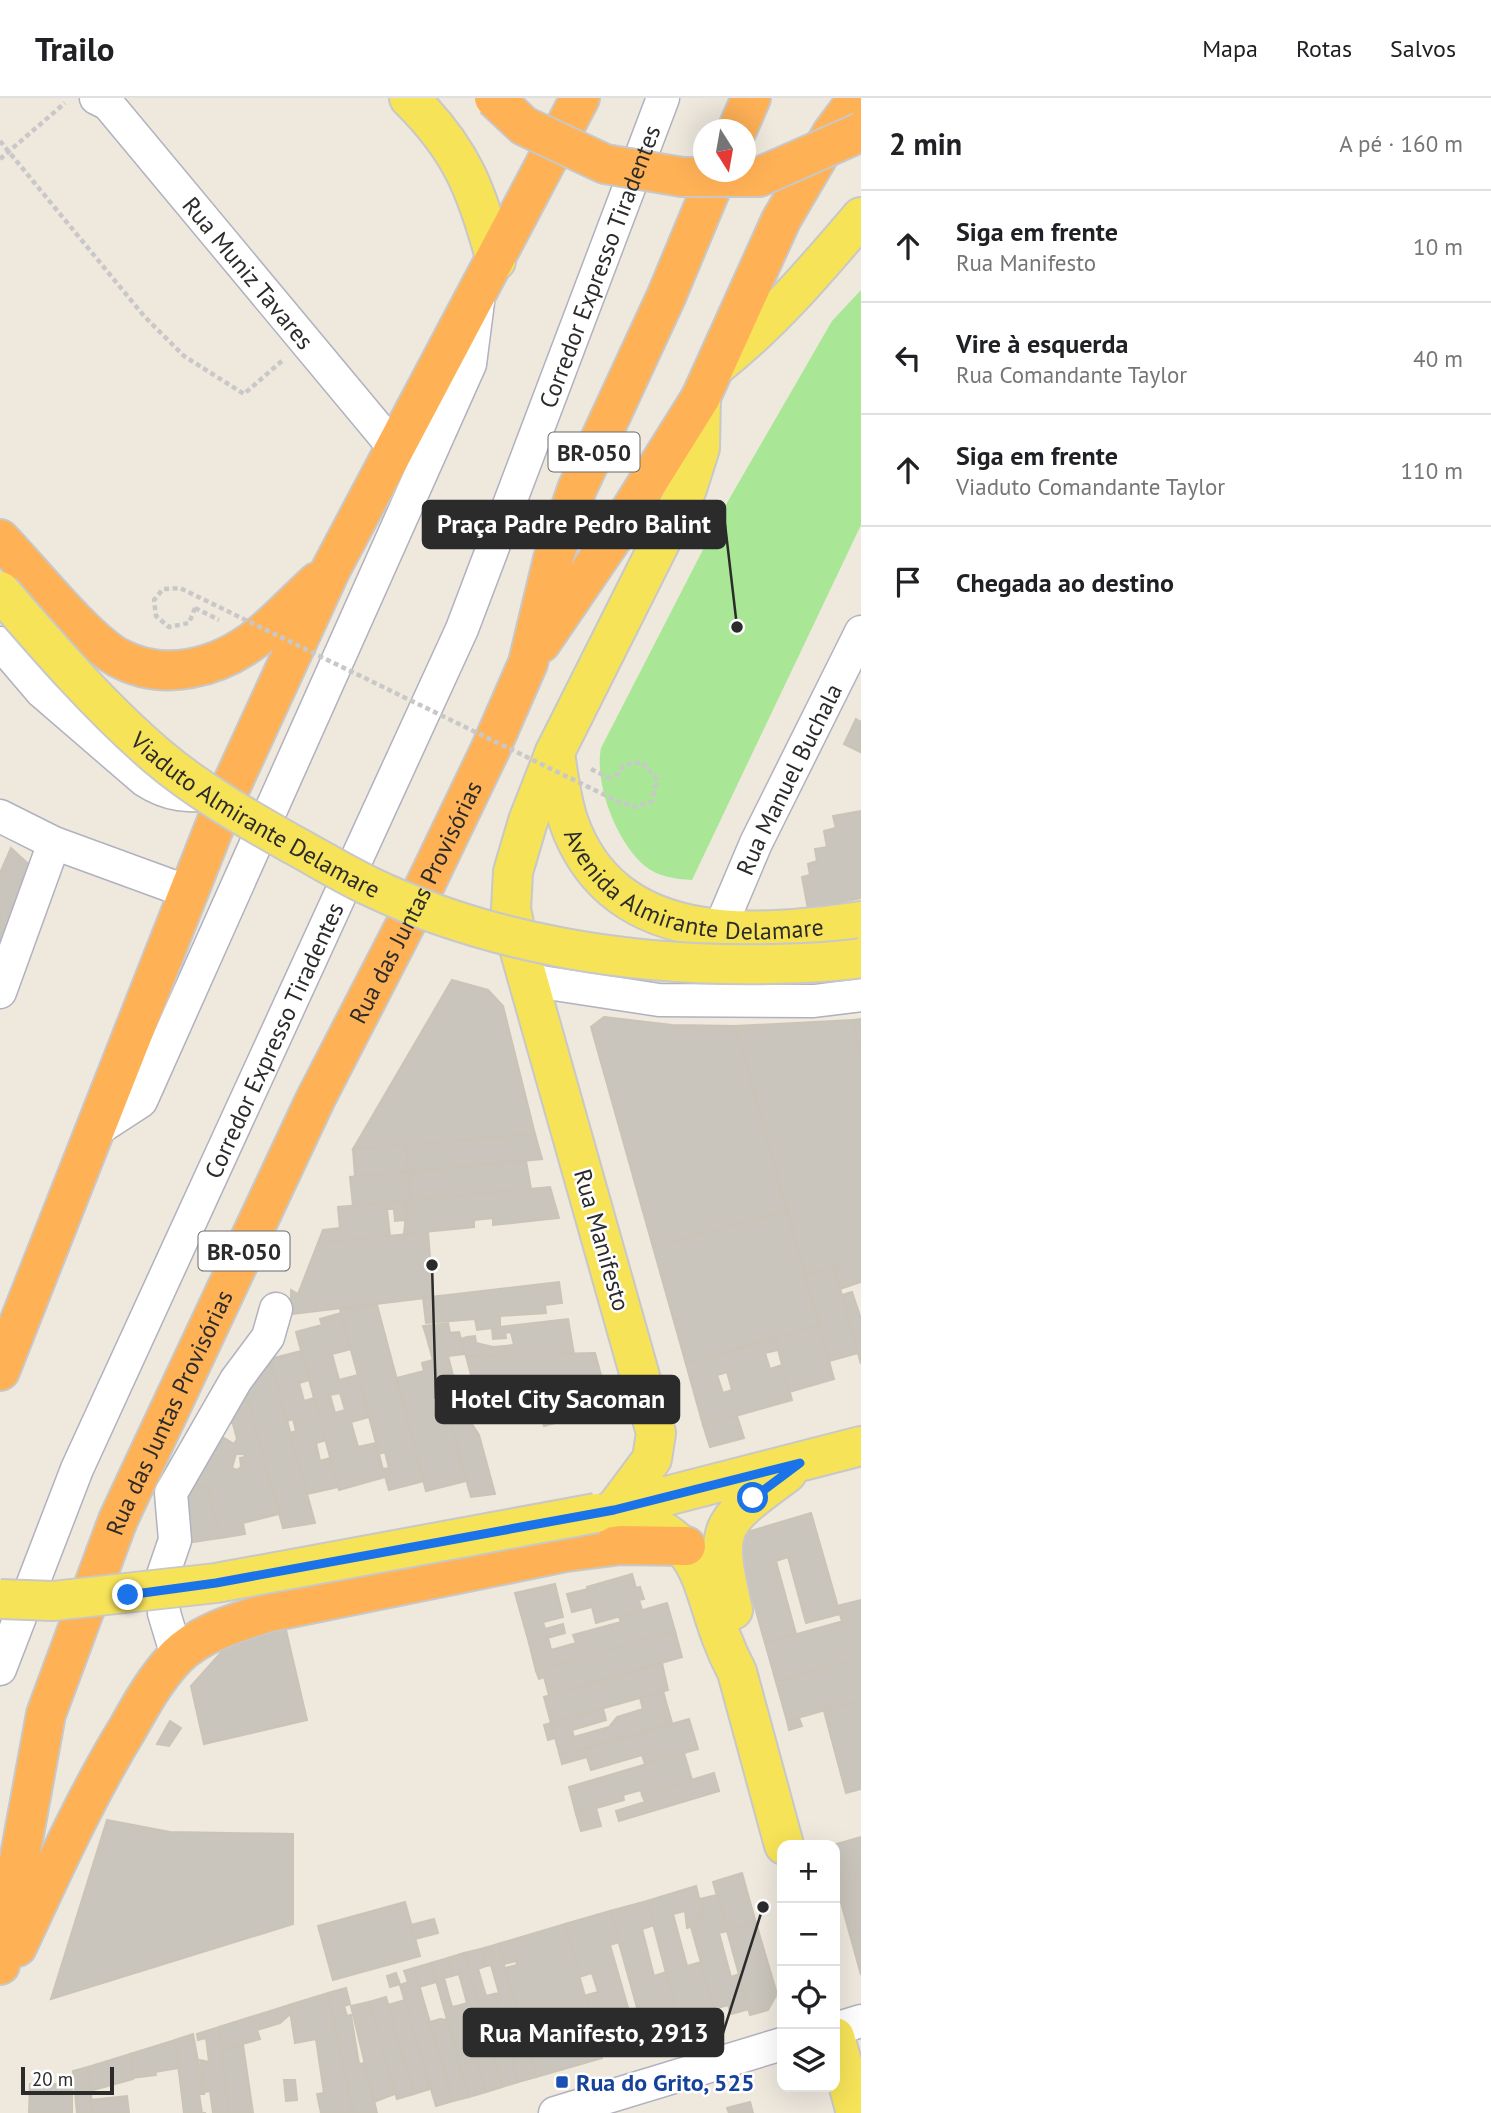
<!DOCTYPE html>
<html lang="pt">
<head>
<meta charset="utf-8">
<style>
	:root { --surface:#fff; --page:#f6f6f6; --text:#202124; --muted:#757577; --line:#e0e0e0 }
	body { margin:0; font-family:"PT Sans",sans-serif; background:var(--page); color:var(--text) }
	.controls { position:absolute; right:21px; bottom:21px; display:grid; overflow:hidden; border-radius:14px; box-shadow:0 7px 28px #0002 }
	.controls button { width:63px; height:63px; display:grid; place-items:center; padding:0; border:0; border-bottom:2px solid var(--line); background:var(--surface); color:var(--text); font:35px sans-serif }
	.compass { position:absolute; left:693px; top:21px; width:63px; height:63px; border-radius:50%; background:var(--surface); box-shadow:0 7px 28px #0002; rotate:169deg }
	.scale { position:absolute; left:21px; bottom:18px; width:93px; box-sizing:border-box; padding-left:7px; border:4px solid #2b2b2b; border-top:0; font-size:19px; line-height:24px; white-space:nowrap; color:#2b2b2b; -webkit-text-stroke:5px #fff; paint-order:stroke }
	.stop { position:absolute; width:21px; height:21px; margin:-16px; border:5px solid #1a73e8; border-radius:50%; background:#fff }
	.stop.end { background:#1a73e8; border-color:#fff; box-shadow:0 2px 7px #0008 }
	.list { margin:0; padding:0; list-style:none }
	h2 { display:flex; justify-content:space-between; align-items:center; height:91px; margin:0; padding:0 28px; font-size:30px }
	h2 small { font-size:23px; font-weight:400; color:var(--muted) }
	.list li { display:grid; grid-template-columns:46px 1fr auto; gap:21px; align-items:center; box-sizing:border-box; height:112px; padding:0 28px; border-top:2px solid var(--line) }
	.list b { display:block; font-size:26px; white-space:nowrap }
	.list p { margin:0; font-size:23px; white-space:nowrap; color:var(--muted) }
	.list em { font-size:23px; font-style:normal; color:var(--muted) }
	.icon { flex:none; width:38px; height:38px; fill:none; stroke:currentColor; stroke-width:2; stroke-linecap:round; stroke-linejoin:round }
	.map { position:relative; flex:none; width:861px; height:2015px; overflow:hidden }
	header { display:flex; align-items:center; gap:42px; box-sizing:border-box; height:98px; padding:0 35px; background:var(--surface); border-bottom:2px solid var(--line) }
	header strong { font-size:33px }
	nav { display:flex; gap:38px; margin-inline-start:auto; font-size:24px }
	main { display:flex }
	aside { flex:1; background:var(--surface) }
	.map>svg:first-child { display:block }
	.green { fill:#a9e796 }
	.building { fill:#c9c5bc; stroke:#c9c4b6; stroke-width:2; fill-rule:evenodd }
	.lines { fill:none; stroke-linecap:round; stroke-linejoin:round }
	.minor-casing { stroke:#b1b1bf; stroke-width:35 }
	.major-casing { stroke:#c8c8c8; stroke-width:42 }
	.highway-casing { stroke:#c8c8c8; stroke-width:42 }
	.path { stroke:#c8c8c8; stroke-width:4.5; stroke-dasharray:5 3.5; stroke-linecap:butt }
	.minor { stroke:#fff; stroke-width:32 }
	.major { stroke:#f7e358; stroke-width:38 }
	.highway { stroke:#ffb156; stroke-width:38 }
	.major-bridge-casing { stroke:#c8c8c8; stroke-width:42; stroke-linecap:butt }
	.highway-bridge-casing { stroke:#c8c8c8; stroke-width:42; stroke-linecap:butt }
	.path-bridge { stroke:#c8c8c8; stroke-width:4.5; stroke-dasharray:5 3.5; stroke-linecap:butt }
	.major-bridge { stroke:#f7e358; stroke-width:38 }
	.highway-bridge { stroke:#ffb156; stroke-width:38 }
	.route { stroke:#1a73e8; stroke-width:9 }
	.transit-dot { fill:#1a4fb4; stroke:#fff; stroke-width:2.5 }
	.labels { text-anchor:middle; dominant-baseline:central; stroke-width:5; stroke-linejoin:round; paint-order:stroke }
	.shield { fill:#fff; stroke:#6b6b6b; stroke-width:2 }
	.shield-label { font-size:23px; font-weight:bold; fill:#2b2b2b }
	.street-label { font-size:24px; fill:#2b2b2b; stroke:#fff }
	.transit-label { font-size:24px; font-weight:bold; fill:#164399; stroke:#fff; text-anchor:start }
	.leader { fill:none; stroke:#2b2b2b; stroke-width:2.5 }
	.callout-dot { fill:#2b2b2b; stroke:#fff; stroke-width:2.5 }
	.callout { fill:#2b2b2b; stroke:#2b2b2b; stroke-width:2.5 }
	.callout-label { font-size:26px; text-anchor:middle; font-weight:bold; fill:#fff }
</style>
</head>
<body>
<header>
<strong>Trailo</strong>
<nav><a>Mapa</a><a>Rotas</a><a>Salvos</a></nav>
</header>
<main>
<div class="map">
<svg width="861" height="2015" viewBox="0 0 861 2015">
	<rect width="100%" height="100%" fill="#eee8dd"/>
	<path class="green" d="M861 192V427L692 782C676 781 658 779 645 768 617 745 594 686 601 650L728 403 832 223Z"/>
	<g class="building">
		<path d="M856 621 861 624 860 654 844 646Z"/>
		<path d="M861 713V800L808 811 802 779 810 777 808 766 817 763 815 751 827 749 824 733 836 730 833 718Z"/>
		<path d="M11 750 36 773 0 862V775Z"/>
		<path d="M452 882 488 892 503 908 535 1036 353 1051Z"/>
		<path d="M604 919 672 927 736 928 787 1113 653 1149 591 929Z"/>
		<path d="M861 921V957L852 922Z"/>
		<path d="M852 922 861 957V1161L805 1177 736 928Z"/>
		<path d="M535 1036 542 1061 408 1074 406 1047Z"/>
		<path d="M406 1047 408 1074 355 1079 353 1051Z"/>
		<path d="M526 1063 531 1091 410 1103 408 1074Z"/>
		<path d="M408 1074 410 1103 353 1108 350 1079Z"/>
		<path d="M550 1089 559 1120 493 1127V1120L474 1122V1129L404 1136 407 1103Z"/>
		<path d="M407 1103 405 1122 395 1123 394 1111H387L390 1138 318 1145 323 1132 340 1130 338 1109Z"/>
		<path d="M787 1113 819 1227 686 1266 653 1149Z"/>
		<path d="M428 1134 433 1199 291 1216V1192L298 1196 318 1145Z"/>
		<path d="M861 1161V1184L840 1191 834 1169Z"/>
		<path d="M834 1169 858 1255 829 1263 805 1177Z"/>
		<path d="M559 1184 562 1205 545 1207 546 1215 500 1218V1229L477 1232 475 1221 426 1225 423 1200Z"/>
		<path d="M852 1194 861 1221V1266L842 1197Z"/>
		<path d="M377 1207 424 1383 389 1392 383 1371 389 1370 385 1354 379 1356 340 1211Z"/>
		<path d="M341 1215 351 1251 332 1256 339 1282 358 1277 369 1319 351 1324 358 1349 376 1345 385 1379 339 1392 296 1234 322 1227 320 1221ZM340 1295 345 1312 335 1315 330 1297Z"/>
		<path d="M568 1221 574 1256 466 1258 461 1241 467 1239 475 1238 476 1245 493 1249 514 1247 511 1234 505 1235 506 1240 493 1241 492 1230Z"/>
		<path d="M448 1225 450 1235 426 1237 423 1228Z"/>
		<path d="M819 1227 834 1281 789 1294 775 1240Z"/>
		<path d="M459 1234 465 1256 448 1258 455 1285 473 1284 478 1303 470 1305 473 1315 470 1323 479 1337 495 1396 471 1399 426 1237Z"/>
		<path d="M775 1240 778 1252 765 1255 770 1271 782 1267 792 1302 703 1327 686 1266ZM727 1274 732 1292 723 1295 717 1277Z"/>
		<path d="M268 1253 315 1425 283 1430 245 1293Z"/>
		<path d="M301 1253 309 1282 299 1285 304 1303 314 1300 326 1342 316 1345 320 1363 330 1360 338 1389 307 1396 290 1335 296 1333 293 1321 287 1323 270 1261Z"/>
		<path d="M595 1255 610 1310 544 1328 538 1307 483 1323 466 1258Z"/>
		<path d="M433 1262 466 1383 426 1393 397 1280 424 1273 422 1265Z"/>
		<path d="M245 1293 279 1416 243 1425 245 1436 220 1440 208 1391 191 1385 219 1337 234 1346 237 1341 233 1326 228 1323ZM236 1356H244L245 1359 240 1360 241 1369 237 1372 232 1370Z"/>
		<path d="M737 1318 744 1340 710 1349 703 1327Z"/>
		<path d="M191 1385 208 1391 220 1440 186 1445 181 1402Z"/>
		<path d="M811 1415 840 1516 806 1525 788 1459 776 1463 796 1536 765 1545 738 1449 747 1434Z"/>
		<path d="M632 1476 636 1490 640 1489 644 1501 639 1502 642 1512 596 1525 587 1489Z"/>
		<path d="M555 1486 563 1519 543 1524 545 1531 563 1526 565 1535 529 1545 515 1495Z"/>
		<path d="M588 1491 592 1509 572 1514 567 1496Z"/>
		<path d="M861 1502V1518L842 1523 837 1508Z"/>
		<path d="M667 1505 675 1533 536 1573 529 1545 548 1540 551 1552 576 1545 573 1537 621 1524 619 1519Z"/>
		<path d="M861 1518V1559L776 1584 765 1545Z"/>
		<path d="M285 1528 307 1622 204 1646 191 1588 235 1539Z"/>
		<path d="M675 1533 682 1559 549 1597 544 1579 539 1581 536 1573Z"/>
		<path d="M861 1559V1602L787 1623 776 1584Z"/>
		<path d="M662 1565 668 1592 551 1625 544 1599Z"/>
		<path d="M663 1593 672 1625 560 1658 551 1625 603 1611 606 1622 572 1632 574 1639 609 1629 617 1619 643 1611 640 1600Z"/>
		<path d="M861 1602V1691L846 1695 824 1613Z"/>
		<path d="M799 1620 802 1628 789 1632 787 1623Z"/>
		<path d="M689 1621 698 1651 645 1666 642 1657 591 1672 587 1659 562 1666 560 1658Z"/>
		<path d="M170 1623 181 1630 169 1648 157 1646Z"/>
		<path d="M551 1625 555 1640 548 1642 544 1627Z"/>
		<path d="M684 1655 692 1682 642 1697 641 1692 623 1697 624 1702 576 1716 569 1689Z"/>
		<path d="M714 1675 719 1693 619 1723 616 1713 645 1704 642 1697Z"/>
		<path d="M596 1710 601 1728 581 1733 576 1716Z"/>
		<path d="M107 1722 170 1734 293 1736V1826L51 1901Z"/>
		<path d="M861 1739V1834L850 1837 835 1783 833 1747Z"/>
		<path d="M742 1775 756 1825 727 1833 713 1784Z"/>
		<path d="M696 1788 704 1819 696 1821 697 1827 687 1830 685 1813 673 1816 687 1868 701 1864 715 1914 679 1924 647 1803Z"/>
		<path d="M717 1797 727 1833 719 1835 731 1879 739 1876 749 1911 731 1916 728 1907 714 1911 691 1829 697 1827 696 1821 704 1819 700 1801Z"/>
		<path d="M647 1803 654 1827 642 1831 654 1878 666 1874 678 1921 643 1931 610 1813Z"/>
		<path d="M405 1804 420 1858 333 1882 318 1828Z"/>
		<path d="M610 1813 619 1844 610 1847 635 1934 597 1941 584 1898 598 1894 592 1875 579 1879 565 1826Z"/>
		<path d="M434 1821 438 1835 415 1841 411 1827Z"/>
		<path d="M756 1825 777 1896 768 1912 750 1917 727 1833Z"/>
		<path d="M565 1826 602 1960 536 1979 505 1870 517 1867 516 1863 504 1866 498 1846Z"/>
		<path d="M861 1834V1877L850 1837Z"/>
		<path d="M498 1846 536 1979 518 1984 494 1896 499 1895 491 1867 486 1868 481 1851Z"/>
		<path d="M481 1851 486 1868 478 1871 486 1898 494 1896 518 1984 502 1989 464 1855Z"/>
		<path d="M464 1855 502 1989 486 1994 461 1907 467 1905 459 1876 452 1878 448 1860Z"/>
		<path d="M448 1860 452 1878 444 1880 452 1909 461 1907 486 1994 469 1999 431 1865Z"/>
		<path d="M431 1865 436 1884 419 1889 414 1870Z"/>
		<path d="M414 1870 453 2003 436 2008 400 1887 408 1884 404 1873Z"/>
		<path d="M396 1875 400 1886 390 1889 387 1878Z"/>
		<path d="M346 1890 350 1906 344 1908 347 1918 351 1917 359 1966 365 1965 377 2015H353L328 1895Z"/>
		<path d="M328 1895 353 2015H321L317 1996 324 1995 316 1941 295 1945 289 1907Z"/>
		<path d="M386 1899 414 1996 397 2001 369 1904Z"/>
		<path d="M405 1902 430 1991 414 1996 388 1907Z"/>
		<path d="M369 1904 395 1996 374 2004 351 1908Z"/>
		<path d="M289 1907 290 1916 280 1925 257 1932 260 1941 222 1952 219 1929Z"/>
		<path d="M440 1921 447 1922 469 1999 453 2003 430 1924Z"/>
		<path d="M219 1929 227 1995 229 2015H213L210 1993 204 1994 200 1962 209 1964 206 1940 198 1942 197 1936Z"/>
		<path d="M193 1936 204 1996H199L202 2015H206H184L175 1942Z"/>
		<path d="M175 1942 179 1970 155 1974 156 1977 133 1980 130 1956Z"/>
		<path d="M243 1947 253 2015H229L222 1952Z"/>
		<path d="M130 1956 133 1981 90 1993 88 1969Z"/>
		<path d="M88 1969 93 2015H77L73 1973Z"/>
		<path d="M284 1982H295L297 2002 286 2003Z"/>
		<path d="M30 1986H72V2015H29Z"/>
		<path d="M127 1998 129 2015H93L91 2002Z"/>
		<path d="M750 2004 753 2015H729L727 2010Z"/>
	</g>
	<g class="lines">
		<defs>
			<g id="minor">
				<path id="s1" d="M96 0 108 6 396 352"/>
				<path d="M0 545 42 594 144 682C170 699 189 698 219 697"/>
				<path d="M0 718 54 745 188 794"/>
				<path id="s2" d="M720 830 756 745 861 534"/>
				<path d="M528 882 659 902 814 903 861 897"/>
				<path d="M0 894 54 745"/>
				<path d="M95 1033 141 1003 470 266 478 204"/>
				<path d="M177 1558 164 1515 162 1480 175 1442 171 1395 236 1282 268 1239 276 1211"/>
				<path id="s3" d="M0 1571 77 1371 462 531 663 0"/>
				<path d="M835 1931 861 1923"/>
				<path d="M555 2015 782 1946"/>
			</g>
			<g id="major">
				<path d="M409 0C462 52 477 93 496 163"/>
				<path d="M715 269C771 225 815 173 861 119"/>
				<path id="s4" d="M555 654C558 677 561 700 568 722 612 850 752 839 861 823"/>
				<path d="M612 1412 861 1348"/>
				<path d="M614 1412 652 1361 656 1335 519 850 511 811 513 774 528 723 555 654 687 391 700 350 701 299"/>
				<path d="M614 1412C720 1444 693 1491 737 1574L784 1747"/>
				<path d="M733 1512C713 1427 719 1425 787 1375"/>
				<path d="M835 1939 856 2015"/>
			</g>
			<g id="highway">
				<path d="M737 32 751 0"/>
				<path d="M0 441C30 472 83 539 117 559 164 585 218 570 258 539 278 523 297 502 317 484"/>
				<path d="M541 545 618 432 701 299 781 122 832 35 858 0"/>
				<path d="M0 1273 227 697 331 471 580 0"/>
				<path d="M17 1849C52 1775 85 1700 128 1630 142 1605 156 1580 176 1559 200 1535 235 1525 266 1515L566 1454 621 1447 686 1448"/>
				<path id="s5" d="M0 1867 46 1616 118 1422 315 1002 416 806 490 652 528 565 553 461 577 391 666 199 718 74"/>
			</g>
		</defs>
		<use href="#minor" class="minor-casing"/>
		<use href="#major" class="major-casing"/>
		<use href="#highway" class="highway-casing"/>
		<g class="path">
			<path d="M0 43 144 218 184 258 244 296 283 262"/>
			<path d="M0 61 65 5"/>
			<path d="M195 510 219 522"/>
			<path d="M591 671 613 682"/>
		</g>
		<use href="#minor" class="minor"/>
		<use href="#major" class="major"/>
		<use href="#highway" class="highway"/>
		<defs>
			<g id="major-bridge">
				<path id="s6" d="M0 493C49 550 100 609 157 658 197 692 244 719 290 745 316 759 342 775 369 788 492 847 636 869 771 866 801 865 831 865 861 860"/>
				<path d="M0 1501 53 1503 216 1485 596 1415"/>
			</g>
			<path id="highway-bridge" d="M494 0 524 28 605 66 682 79H759L861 34"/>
		</defs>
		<use href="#major-bridge" class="major-bridge-casing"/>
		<use href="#highway-bridge" class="highway-bridge-casing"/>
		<path class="path-bridge" d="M195 510 189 525 169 529 156 518 154 502 163 491 180 490 617 703 636 709 652 703 657 681 642 664 624 667 613 682"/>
		<use href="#major-bridge" class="major-bridge"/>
		<use href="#highway-bridge" class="highway-bridge"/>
	</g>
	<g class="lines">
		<path class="route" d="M128 1497 216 1485 614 1412 800 1365 753 1400"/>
	</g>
	<rect class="transit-dot" x="555" y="1977" width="14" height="14" rx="3.5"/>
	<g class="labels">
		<g class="shield">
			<rect x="548.5" y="334.5" width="91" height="39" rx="5"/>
			<rect x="198.5" y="1133.5" width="91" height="39" rx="5"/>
		</g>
		<g class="shield-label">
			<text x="594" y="354">BR-050</text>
			<text x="244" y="1153">BR-050</text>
		</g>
		<g class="street-label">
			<text stroke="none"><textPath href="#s3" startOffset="1526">Corredor Expresso Tiradentes</textPath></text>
			<text stroke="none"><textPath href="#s1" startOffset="233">Rua Muniz Tavares</textPath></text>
			<text stroke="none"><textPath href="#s2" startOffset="164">Rua Manuel Buchala</textPath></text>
			<text stroke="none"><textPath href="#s6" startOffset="343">Viaduto Almirante Delamare</textPath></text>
			<text stroke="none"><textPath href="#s4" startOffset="226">Avenida Almirante Delamare</textPath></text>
			<text stroke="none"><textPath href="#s5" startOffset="1148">Rua das Juntas Provisórias</textPath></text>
			<text stroke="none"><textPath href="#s3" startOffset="686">Corredor Expresso Tiradentes</textPath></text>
			<text transform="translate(602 1142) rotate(74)">Rua Manifesto</text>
			<text stroke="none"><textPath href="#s5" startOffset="581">Rua das Juntas Provisórias</textPath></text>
		</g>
		<g class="transit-label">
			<text x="576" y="1984">Rua do Grito, 525</text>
		</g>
	</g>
	<path class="leader" d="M737 529L725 426M432 1167L436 1301M763 1809L723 1935"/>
	<g class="callout-dot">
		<circle cx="737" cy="529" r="7"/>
		<circle cx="432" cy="1167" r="7"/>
		<circle cx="763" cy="1809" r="7"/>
	</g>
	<g class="callout">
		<rect x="423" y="403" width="302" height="47" rx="7"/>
		<rect x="436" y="1278" width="243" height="47" rx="7"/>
		<rect x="464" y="1911" width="259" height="47" rx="7"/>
	</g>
	<g class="callout-label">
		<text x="574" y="435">Praça Padre Pedro Balint</text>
		<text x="558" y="1310">Hotel City Sacoman</text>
		<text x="594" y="1944">Rua Manifesto, 2913</text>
	</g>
</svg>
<div class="controls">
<button>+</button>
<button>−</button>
<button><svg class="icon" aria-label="locate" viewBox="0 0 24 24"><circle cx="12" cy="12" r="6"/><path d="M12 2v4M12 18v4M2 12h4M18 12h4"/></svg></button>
<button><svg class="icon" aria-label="layers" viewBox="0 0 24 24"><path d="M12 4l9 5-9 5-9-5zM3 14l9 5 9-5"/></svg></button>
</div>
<svg class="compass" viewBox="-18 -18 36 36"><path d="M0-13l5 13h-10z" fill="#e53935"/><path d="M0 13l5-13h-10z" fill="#757577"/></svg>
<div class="scale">20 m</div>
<div class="stop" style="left:753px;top:1400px"></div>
<div class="stop end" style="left:128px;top:1497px"></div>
</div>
<aside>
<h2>2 min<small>A pé · 160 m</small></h2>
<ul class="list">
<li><svg class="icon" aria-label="ahead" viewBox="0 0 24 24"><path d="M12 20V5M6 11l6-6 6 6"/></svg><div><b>Siga em frente</b><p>Rua Manifesto</p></div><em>10 m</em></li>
<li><svg class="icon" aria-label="left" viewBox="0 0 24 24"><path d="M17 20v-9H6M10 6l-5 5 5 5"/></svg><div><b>Vire à esquerda</b><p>Rua Comandante Taylor</p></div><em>40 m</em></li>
<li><svg class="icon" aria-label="ahead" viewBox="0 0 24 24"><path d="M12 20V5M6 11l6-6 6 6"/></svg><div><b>Siga em frente</b><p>Viaduto Comandante Taylor</p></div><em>110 m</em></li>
<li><svg class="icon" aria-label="arrive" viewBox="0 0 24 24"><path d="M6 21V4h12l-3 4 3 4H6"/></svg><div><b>Chegada ao destino</b></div></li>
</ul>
</aside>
</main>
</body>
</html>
